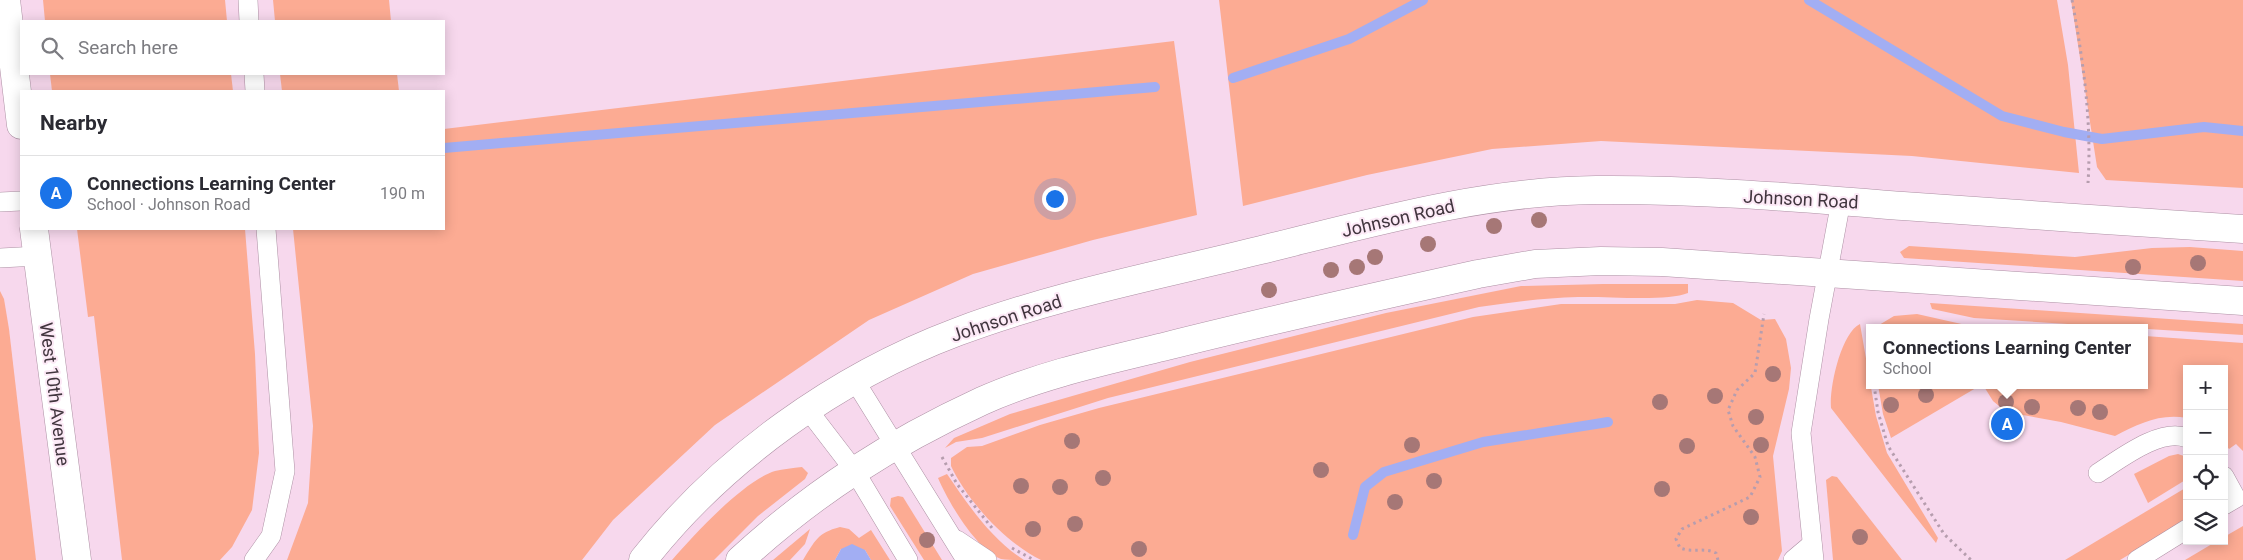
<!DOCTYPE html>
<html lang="en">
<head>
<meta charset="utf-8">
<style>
	:root { --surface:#fff; --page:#f7f7f7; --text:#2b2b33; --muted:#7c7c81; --line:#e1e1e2; --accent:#1a73e8 }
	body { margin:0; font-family:Roboto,sans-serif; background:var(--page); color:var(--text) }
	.controls { position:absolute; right:15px; bottom:15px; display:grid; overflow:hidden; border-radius:0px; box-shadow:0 2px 12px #0003 }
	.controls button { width:45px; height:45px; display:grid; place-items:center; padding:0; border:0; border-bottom:1px solid var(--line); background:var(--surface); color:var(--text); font:25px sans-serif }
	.you { position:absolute; left:1054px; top:198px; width:18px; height:18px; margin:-12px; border:4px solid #fff; border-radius:50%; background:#1a73e8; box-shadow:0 0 0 8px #1a73e833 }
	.badge { display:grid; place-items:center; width:32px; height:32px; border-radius:50%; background:var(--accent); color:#fff; font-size:16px; font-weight:700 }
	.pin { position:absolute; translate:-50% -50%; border:2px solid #fff; box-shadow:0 1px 5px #0006 }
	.popup { position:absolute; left:1866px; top:324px; width:282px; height:65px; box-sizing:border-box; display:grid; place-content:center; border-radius:0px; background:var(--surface); filter:drop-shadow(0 1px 4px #0005); font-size:16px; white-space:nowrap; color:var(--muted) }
	.popup b { font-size:19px; color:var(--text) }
	.popup::after { content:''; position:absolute; left:50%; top:100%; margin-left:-10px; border:10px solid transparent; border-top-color:var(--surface) }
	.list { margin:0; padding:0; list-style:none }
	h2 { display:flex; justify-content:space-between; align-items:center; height:65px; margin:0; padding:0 20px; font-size:21px }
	h2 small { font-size:16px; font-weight:400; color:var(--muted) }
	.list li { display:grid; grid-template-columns:32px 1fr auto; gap:15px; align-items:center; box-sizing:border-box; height:75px; padding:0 20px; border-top:1px solid var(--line) }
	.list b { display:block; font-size:19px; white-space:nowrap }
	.list p { margin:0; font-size:16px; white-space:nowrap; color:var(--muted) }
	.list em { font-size:16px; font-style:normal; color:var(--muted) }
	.icon { flex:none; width:28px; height:28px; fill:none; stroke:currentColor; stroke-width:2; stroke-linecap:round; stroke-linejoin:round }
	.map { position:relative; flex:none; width:2243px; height:560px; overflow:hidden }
	.search { position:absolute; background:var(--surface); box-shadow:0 2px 12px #0003; left:20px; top:20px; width:425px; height:55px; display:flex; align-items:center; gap:12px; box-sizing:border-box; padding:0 18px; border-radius:0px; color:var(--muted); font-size:19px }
	.panel { position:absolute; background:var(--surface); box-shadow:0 2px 12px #0003; left:20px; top:90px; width:425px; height:140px; border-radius:0px }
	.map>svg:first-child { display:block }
	.green { fill:#fcab93 }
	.water { fill:#a2aef3 }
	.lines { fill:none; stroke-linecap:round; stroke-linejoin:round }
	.stream { stroke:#a2aef3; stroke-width:10 }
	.service-casing { stroke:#ad90a4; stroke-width:20 }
	.tertiary-casing { stroke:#ad90a4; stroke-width:29 }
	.secondary-casing { stroke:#ad90a4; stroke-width:29 }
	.path { stroke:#b69dae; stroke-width:3; stroke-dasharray:2.5 4; stroke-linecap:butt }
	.service { stroke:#fff; stroke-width:19 }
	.tertiary { stroke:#fff; stroke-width:28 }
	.secondary { stroke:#fff; stroke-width:28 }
	.tree { fill:#a67776 }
	.labels { text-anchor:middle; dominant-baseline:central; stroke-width:4; stroke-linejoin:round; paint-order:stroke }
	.street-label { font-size:18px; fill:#41353e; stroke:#fce9f6 }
</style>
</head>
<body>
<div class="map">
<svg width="2243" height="560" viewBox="0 0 2243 560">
	<rect width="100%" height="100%" fill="#f7d8ed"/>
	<g class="green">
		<path d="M43 0H225L227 21H45Z"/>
		<path d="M273 0H389L391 21H275Z"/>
		<path d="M1219 0H2057L2068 65 2079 173 1912 156 1601 141 1492 149 1367 175 1243 206Z"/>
		<path d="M2071 0H2243V188L2106 180 2097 167Z"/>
		<path d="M1174 41 1197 215 1093 240 973 274 869 320 715 425 613 520 582 560H287L308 503 313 426 293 229H444V129Z"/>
		<path d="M50 74H231L233 91H52Z"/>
		<path d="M280 74H397L399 91H282Z"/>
		<path d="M77 229H245L255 354 259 453 252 510 232 547 220 560H122L94 316 88 317Z"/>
		<path d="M1909 246 2075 257 2152 248 2190 247 2243 251V281L1904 258 1900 252Z"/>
		<path d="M1603 284H1688V293C1667 302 1605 296 1578 297 1544 298 1512 302 1479 307L1108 398 982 438 956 442 945 448 954 438 1010 414 1190 362 1386 313 1521 286Z"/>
		<path d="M0 291 4 299 9 329 36 560H0Z"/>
		<path d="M1697 300 1733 303 1761 320 1775 319 1786 339 1791 368 1789 389 1773 456 1782 551 1778 560H1041C1006 543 968 502 951 466V458L967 447 982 446 1040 425 1099 408 1473 317 1561 304H1675Z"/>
		<path d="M1930 303 2243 324V335L1974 318 1932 309Z"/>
		<path d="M1917 314 1966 325 2011 328H1874L1894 316Z"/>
		<path d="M1860 324 1876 416 1887 453 1938 538 1936 543 1831 408C1829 388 1841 333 1860 324Z"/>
		<path d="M2145 336 2243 343V451L2236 444 2229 449 2224 443V369H2187V418C2160 413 2138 424 2115 436L2061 422 2006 412 1993 401 1983 385H2144Z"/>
		<path d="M1878 385H1981L1891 438 1883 414Z"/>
		<path d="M2178 454 2187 457V479L2148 503 2134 474 2169 456Z"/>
		<path d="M802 467 808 473 805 479 758 516 714 560H672C694 535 743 481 775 471 783 469 793 468 802 467Z"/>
		<path d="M947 474C969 506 991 539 1024 560 1017 560 1007 560 1001 559 975 548 949 503 938 478Z"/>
		<path d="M1832 476 1837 477 1902 560H1833L1826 480Z"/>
		<path d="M2187 487V520L2120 560H2065Z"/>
		<path d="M898 496 903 497 942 560H924L890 506 891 498Z"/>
		<path d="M2243 526V560H2185L2217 541H2224V537Z"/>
		<path d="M840 527 849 529 859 538 871 530 890 560H871L865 550 841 549 835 560H803C815 541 817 533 840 527Z"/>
		<path d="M810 529 805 544 790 560H773Z"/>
	</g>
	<path class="water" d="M852 544 865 550 871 560H835L841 549Z"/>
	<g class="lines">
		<g class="stream">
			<path d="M1809 0 2002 116 2064 132 2102 139 2204 127 2243 131"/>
			<path d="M1233 78 1349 39 1423 0"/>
			<path d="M444 148 1155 87"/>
			<path d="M1353 535 1365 487 1384 472 1483 442 1608 422"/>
		</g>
		<defs>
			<g id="service">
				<path d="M248 0 249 21"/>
				<path d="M254 74 255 91"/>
				<path d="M0 202 21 201"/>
				<path d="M0 258 38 256"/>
				<path d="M855 381 966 560"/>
				<path d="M808 410 854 470 908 560"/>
				<path d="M2098 473C2120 459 2161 427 2187 438"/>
				<path d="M2224 476 2236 498 2224 505"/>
				<path d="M957 540 987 560"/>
				<path d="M254 560 271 536 285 471 266 229"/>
				<path d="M1793 560 1812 544"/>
				<path d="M1814 560 1801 433 1819 319 1841 201"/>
				<path d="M2137 560 2187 529"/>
			</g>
			<g id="tertiary">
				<path d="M6 0 21 125"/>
				<path d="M34 229 77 560"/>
			</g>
			<g id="secondary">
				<path d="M643 560C722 459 837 377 957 332 1055 295 1160 275 1261 250 1371 223 1482 191 1596 190 1698 189 1801 198 1903 206 2016 214 2130 222 2243 229"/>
				<path d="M740 560C814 492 891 443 982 401 1040 375 1105 361 1167 346 1270 320 1374 297 1478 274L1535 264 1601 261 1662 262 2243 301"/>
			</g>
		</defs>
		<use href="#service" class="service-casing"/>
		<use href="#tertiary" class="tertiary-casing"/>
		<use href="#secondary" class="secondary-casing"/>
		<g class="path">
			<path d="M2072 0C2083 60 2092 121 2088 183"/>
			<path d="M1868 324 1870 358"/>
			<path d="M1874 385 1878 412 1888 446 1944 534 1971 560"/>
			<path d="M942 457 957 484 992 528"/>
			<path d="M1012 548 1034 560"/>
			<path d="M1718 560 1716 553C1704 547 1693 553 1680 548L1676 539 1682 529 1750 497 1760 477 1755 457 1733 426 1728 410 1737 390 1755 373 1764 314"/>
		</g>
		<use href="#service" class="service"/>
		<use href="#tertiary" class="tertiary"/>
		<use href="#secondary" class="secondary"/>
	</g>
	<g class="tree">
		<circle cx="1539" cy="220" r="8"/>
		<circle cx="1494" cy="226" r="8"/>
		<circle cx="1428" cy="244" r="8"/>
		<circle cx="1375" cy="257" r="8"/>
		<circle cx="2198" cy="263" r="8"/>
		<circle cx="1357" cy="267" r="8"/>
		<circle cx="2133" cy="267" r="8"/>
		<circle cx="1331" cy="270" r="8"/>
		<circle cx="1269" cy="290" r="8"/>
		<circle cx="1773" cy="374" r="8"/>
		<circle cx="1926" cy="395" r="8"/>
		<circle cx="1715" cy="396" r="8"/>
		<circle cx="1660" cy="402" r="8"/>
		<circle cx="2006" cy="402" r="8"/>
		<circle cx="1891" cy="405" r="8"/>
		<circle cx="2032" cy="407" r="8"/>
		<circle cx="2078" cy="408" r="8"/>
		<circle cx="2100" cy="412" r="8"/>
		<circle cx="1756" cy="417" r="8"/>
		<circle cx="1072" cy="441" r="8"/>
		<circle cx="1412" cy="445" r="8"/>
		<circle cx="1761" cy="445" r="8"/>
		<circle cx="1687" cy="446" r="8"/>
		<circle cx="1321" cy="470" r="8"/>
		<circle cx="1103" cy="478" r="8"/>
		<circle cx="1434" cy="481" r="8"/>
		<circle cx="1021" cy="486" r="8"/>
		<circle cx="1060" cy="487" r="8"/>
		<circle cx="1662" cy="489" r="8"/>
		<circle cx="1395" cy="502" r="8"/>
		<circle cx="1751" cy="517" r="8"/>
		<circle cx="1075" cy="524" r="8"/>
		<circle cx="1033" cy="529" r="8"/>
		<circle cx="1860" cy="537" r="8"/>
		<circle cx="927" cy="540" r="8"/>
		<circle cx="1139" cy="549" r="8"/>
	</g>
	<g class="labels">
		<g class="street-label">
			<text transform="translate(1801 199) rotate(3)">Johnson Road</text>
			<text transform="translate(1398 218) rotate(-13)">Johnson Road</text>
			<text transform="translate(1006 318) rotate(-18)">Johnson Road</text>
			<text transform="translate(55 394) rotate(83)">West 10th Avenue</text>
		</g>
	</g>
</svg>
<div class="controls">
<button>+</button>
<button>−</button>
<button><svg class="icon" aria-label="locate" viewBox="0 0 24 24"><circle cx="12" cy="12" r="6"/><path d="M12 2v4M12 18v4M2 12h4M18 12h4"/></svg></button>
<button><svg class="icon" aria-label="layers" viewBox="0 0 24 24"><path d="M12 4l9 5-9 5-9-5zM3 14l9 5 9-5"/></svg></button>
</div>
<div class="you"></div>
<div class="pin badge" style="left:2007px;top:424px">A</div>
<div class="popup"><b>Connections Learning Center</b>School</div>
<div class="search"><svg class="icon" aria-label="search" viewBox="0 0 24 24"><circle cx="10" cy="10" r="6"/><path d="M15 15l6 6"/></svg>Search here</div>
<section class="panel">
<h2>Nearby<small></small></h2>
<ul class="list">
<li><span class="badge">A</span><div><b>Connections Learning Center</b><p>School · Johnson Road</p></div><em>190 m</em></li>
</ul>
</section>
</div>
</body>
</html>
